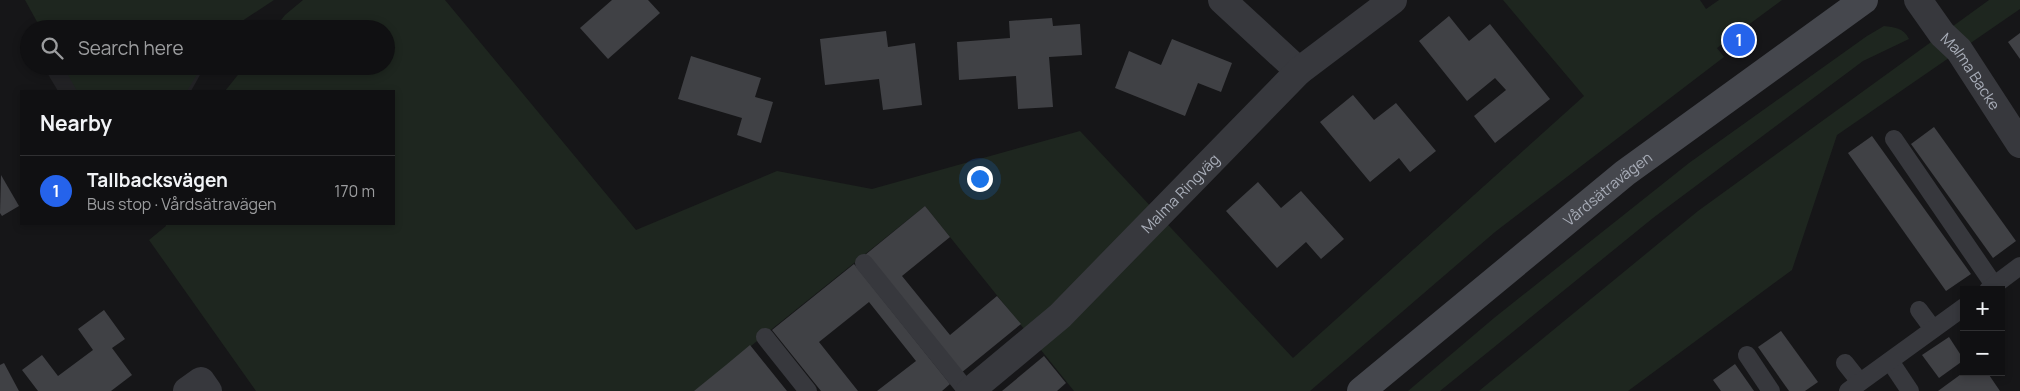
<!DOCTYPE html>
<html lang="en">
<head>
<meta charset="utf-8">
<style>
	:root { --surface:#101012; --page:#19191b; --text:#f1f3f6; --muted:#9c9d9f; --line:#303032; --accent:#2563eb }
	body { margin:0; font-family:Manrope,sans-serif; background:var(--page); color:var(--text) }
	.controls { position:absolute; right:15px; bottom:15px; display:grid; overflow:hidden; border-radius:0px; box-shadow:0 2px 8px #0003 }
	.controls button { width:45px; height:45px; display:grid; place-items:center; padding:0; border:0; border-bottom:1px solid var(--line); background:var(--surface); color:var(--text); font:25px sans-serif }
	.you { position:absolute; left:979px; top:178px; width:18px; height:18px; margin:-12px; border:4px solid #fff; border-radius:50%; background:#1a73e8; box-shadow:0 0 0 8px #1a73e833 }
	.badge { display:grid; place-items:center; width:32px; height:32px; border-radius:50%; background:var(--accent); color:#fff; font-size:16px; font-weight:700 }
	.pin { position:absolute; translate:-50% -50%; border:2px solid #fff; box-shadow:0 1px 5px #0006 }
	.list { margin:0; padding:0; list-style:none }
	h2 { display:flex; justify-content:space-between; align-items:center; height:65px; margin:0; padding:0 20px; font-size:21px }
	h2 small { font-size:16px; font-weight:400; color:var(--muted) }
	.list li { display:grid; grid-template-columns:32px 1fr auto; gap:15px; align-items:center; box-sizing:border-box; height:70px; padding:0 20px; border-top:1px solid var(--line) }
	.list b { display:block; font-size:19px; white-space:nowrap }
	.list p { margin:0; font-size:16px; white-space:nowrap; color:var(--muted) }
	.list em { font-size:16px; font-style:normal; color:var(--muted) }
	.icon { flex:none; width:28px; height:28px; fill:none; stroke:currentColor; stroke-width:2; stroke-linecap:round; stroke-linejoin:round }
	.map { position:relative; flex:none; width:2020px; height:391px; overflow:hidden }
	.search { position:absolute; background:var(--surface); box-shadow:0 2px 8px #0003; left:20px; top:20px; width:375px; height:55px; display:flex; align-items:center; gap:12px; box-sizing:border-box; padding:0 18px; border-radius:28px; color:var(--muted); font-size:19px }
	.panel { position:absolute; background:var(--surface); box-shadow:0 2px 8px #0003; left:20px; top:90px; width:375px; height:135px; border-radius:0px }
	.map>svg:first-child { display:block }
	.built { fill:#222225 }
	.green { fill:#1e261f }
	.building { fill:#404145 }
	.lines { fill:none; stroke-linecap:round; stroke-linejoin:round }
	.service { stroke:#37383d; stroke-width:18 }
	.minor { stroke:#37383d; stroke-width:28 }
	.secondary { stroke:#45474d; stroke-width:28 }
	.labels { text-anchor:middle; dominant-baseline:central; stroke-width:4; stroke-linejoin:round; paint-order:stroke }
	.street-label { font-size:15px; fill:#a8adb8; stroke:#111113 }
</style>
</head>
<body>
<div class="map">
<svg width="2020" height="391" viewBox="0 0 2020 391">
	<rect width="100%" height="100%" fill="#161618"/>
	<path class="built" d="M43 66H205L191 91H58Z"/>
	<g class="green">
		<path d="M25 0H274L230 29H41Z"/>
		<path d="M303 0H445L636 230 777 171 872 189 1080 131 1293 358 1584 96 1503 0H1700L1706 9 1719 0H1782L1717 48 1724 57 1495 232 1310 391H1074L925 206 695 391H256L149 240 166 226V224H394V91H225L245 66H386V29H274L285 15Z"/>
		<path d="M1989 0H2020V9L1837 135 1792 270 1628 391H1479L1698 211Z"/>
		<path d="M1884 26C1894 27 1904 28 1909 39L1863 61 1653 218 1440 391H1408L1494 318 1689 163 1867 36Z"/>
		<path d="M63 66H202L187 91H77Z"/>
	</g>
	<g class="building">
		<path d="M612 0H648L660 13 608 59 580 28Z"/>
		<path d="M1449 16 1469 41 1490 24 1550 99 1495 143 1474 116 1506 90 1495 78 1467 101 1419 41Z"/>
		<path d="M1052 18 1053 26 1080 24 1082 55 1049 57 1053 107 1018 109 1016 76 959 80 957 42 1010 38 1009 21Z"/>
		<path d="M886 31 888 47 915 43 922 105 883 110 879 79 825 85 820 39Z"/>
		<path d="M2020 33V59L2008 42Z"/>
		<path d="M1172 39 1232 63 1221 92 1198 83 1185 116 1115 88 1129 51 1161 65Z"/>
		<path d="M691 56 761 78 755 97 773 102 761 143 737 135 742 118 678 99Z"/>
		<path d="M1353 95 1374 120 1396 103 1436 151 1410 172 1399 158 1370 182 1320 122Z"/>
		<path d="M1934 127 2016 241 1993 258 1911 144Z"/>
		<path d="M1872 136 1971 274 1946 291 1848 153Z"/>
		<path d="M1 175 19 206 2 216 0 213Z"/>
		<path d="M1258 182 1281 208 1301 191 1344 239 1321 259 1306 242 1277 268 1226 211Z"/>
		<path d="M925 206 950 237 902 276 950 335 997 296 1021 324 961 373 865 255Z"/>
		<path d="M854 264 950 384 942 391H877L916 361 869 302 819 342 858 391H821L772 330Z"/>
		<path d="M104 310 125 339 112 348 132 375 111 391H38L22 370 42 355 58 376 93 350 78 329Z"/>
		<path d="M1781 331 1818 382 1805 391H1789L1758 347Z"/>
		<path d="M1949 337 1964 360 1939 378 1922 355Z"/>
		<path d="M750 345 787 391H694L726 365Z"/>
		<path d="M1044 356 1066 383 1057 391H1002Z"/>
		<path d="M4 363 19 391H0V365Z"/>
		<path d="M1735 364 1754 391H1721L1713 380Z"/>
		<path d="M1964 372H1987L2000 391H1938Z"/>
	</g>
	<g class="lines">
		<g class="service">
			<path d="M1894 139 1994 285"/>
			<path d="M864 263 967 391"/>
			<path d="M1988 290 2020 266"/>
			<path d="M1919 310 1933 329"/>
			<path d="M765 337 808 391"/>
			<path d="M1747 355 1771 391"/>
			<path d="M1890 361 1910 391"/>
			<path d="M1845 363 1860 382"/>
			<path d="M1848 391 1964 307"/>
		</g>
		<g class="minor">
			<path d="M1222 0 1299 71"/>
			<path id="s1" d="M1918 0 1942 34 1959 50 2020 144"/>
			<path d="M187 391 201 381 208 391"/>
			<path id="s2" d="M970 391 1060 316 1299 71 1393 0"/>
		</g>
		<path class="secondary" id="s3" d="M1361 391 1625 173 1864 0"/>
	</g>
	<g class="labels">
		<g class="street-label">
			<text stroke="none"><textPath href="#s1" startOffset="89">Malma Backe</textPath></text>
			<text stroke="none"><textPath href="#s3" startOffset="319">Vårdsätravägen</textPath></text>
			<text stroke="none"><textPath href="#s2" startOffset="289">Malma Ringväg</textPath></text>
		</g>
	</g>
</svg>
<div class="controls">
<button>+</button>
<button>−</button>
</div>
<div class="you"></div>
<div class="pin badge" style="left:1739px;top:40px">1</div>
<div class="search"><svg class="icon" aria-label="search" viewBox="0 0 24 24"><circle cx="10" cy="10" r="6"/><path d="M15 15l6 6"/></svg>Search here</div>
<section class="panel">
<h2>Nearby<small></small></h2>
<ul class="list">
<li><span class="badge">1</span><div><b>Tallbacksvägen</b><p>Bus stop · Vårdsätravägen</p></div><em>170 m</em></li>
</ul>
</section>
</div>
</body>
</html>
